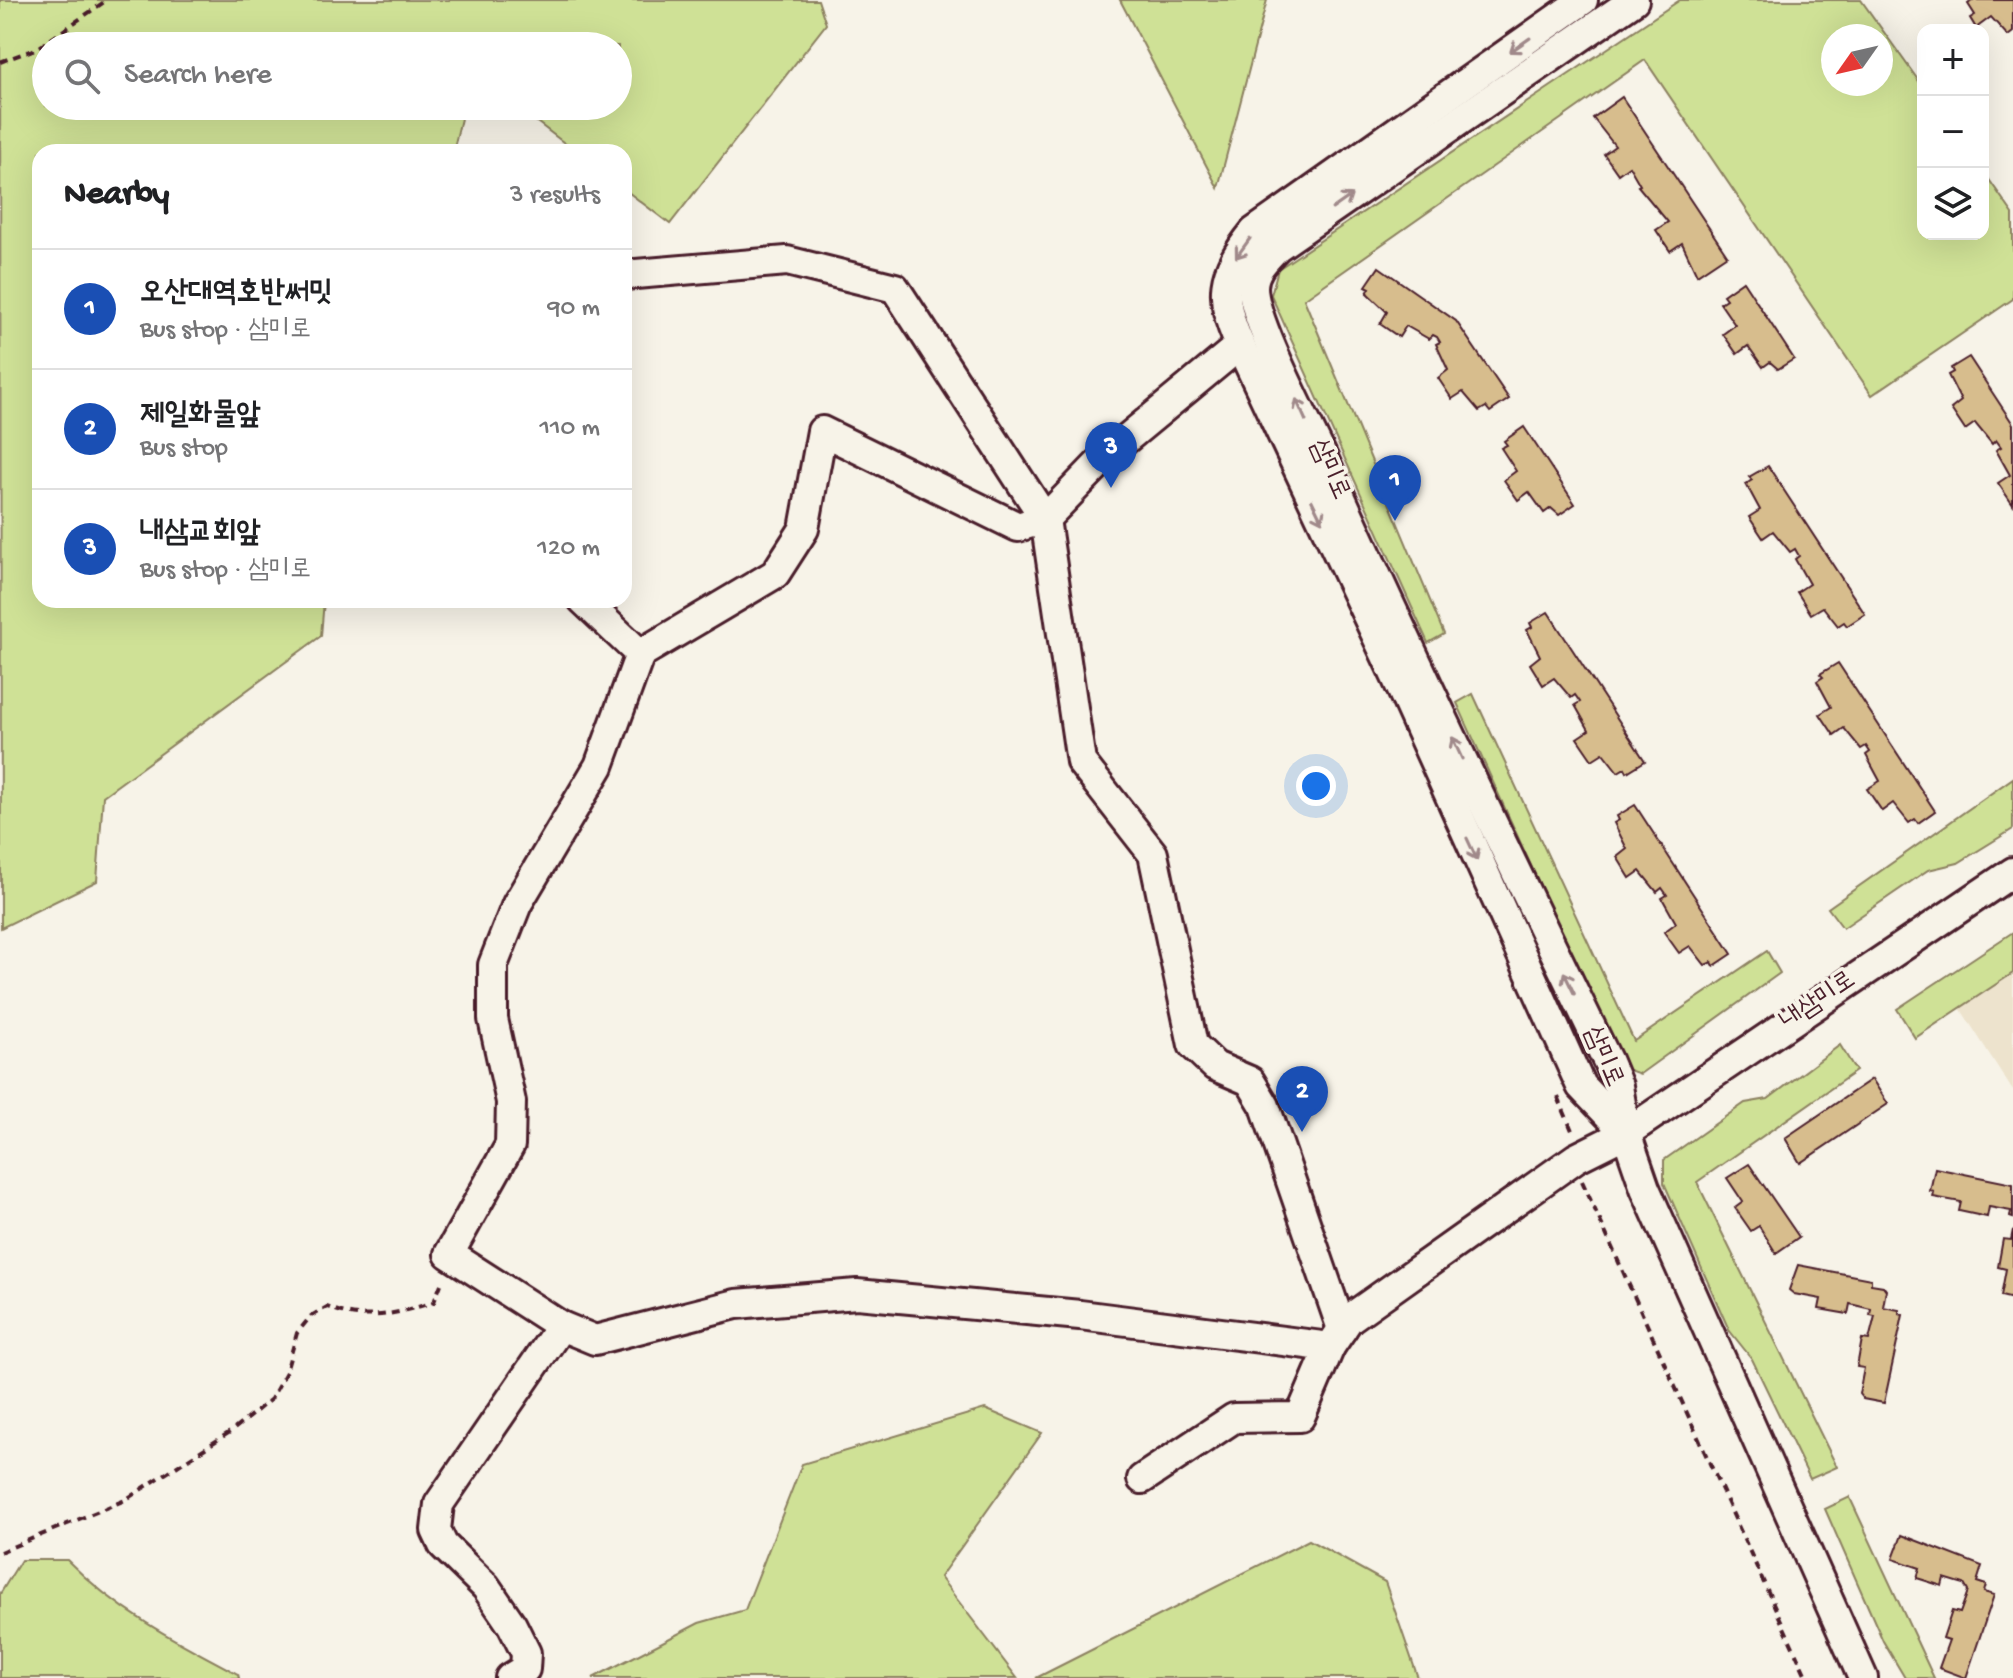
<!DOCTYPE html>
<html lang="en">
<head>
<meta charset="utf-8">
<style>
	:root { --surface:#fff; --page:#f6f6f6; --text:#202124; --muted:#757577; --line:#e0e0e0; --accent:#4a1f2b }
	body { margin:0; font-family:"Gochi Hand","Poor Story",sans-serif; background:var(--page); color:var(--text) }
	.controls { position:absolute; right:24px; top:24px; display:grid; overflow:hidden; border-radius:16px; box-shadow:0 8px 32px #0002 }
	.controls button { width:72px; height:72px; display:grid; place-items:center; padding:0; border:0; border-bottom:2px solid var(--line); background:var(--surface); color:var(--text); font:40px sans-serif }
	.compass { position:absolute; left:1821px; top:24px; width:72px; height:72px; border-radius:50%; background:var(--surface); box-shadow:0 8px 32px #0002; rotate:236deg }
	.you { position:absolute; left:1316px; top:786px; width:28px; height:28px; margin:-20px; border:6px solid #fff; border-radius:50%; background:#1a73e8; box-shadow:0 0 0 12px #1a73e833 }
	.badge { display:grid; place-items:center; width:52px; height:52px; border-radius:50%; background:var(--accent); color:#fff; font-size:26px; font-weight:700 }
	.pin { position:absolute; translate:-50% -66px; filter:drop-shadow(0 2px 4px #0008) }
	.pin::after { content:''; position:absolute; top:42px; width:28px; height:24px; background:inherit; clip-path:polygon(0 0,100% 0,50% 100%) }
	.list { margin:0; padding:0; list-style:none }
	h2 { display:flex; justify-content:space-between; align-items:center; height:104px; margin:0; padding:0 32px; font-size:34px }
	h2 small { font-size:26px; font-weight:400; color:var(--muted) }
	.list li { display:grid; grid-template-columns:52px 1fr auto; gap:24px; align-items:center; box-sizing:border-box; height:120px; padding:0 32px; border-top:2px solid var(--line) }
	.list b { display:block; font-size:30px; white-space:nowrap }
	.list p { margin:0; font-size:26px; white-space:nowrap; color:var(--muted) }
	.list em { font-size:26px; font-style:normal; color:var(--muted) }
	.icon { flex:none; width:44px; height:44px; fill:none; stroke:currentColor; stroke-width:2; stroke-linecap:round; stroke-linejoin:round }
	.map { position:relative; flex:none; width:2013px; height:1678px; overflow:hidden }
	.search { position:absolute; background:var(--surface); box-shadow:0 8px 32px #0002; left:32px; top:32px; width:600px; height:88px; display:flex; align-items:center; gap:20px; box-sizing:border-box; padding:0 28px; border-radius:44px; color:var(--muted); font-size:30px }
	.panel { position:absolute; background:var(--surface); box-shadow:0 8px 32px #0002; left:32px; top:144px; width:600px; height:464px; border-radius:24px }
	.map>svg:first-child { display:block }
	.built { fill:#ede3cd }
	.green { fill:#cfe196; stroke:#8c8060; stroke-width:2; fill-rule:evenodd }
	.building { fill:#d7bd8d; stroke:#4a1f2b; stroke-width:2 }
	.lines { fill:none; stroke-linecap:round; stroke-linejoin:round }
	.minor-casing { stroke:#4a1f2b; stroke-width:34 }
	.path { stroke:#4a1f2b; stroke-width:4; stroke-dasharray:8 6; stroke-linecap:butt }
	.minor { stroke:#f7f3e8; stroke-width:28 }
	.oneway { stroke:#a0898a }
	.labels { text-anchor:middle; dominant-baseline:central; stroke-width:7; stroke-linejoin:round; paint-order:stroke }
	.street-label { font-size:26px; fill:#4a1f2b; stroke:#f7f3e8 }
</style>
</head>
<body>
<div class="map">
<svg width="2013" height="1678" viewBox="0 0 2013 1678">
	<rect width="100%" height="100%" fill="#f7f3e8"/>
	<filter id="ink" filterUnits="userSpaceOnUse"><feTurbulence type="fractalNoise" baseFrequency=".0125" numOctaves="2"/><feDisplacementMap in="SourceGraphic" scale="16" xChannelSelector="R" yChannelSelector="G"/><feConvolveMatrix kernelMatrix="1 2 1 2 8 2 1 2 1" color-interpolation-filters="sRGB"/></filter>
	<g filter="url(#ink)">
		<path class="built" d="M2013 973V1091L1960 1008Z"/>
		<g class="green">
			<path d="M0 0H818L826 24 670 224 624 189V152H576L516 106H618V46H46V106H464L453 152H40V600H324L321 636 103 796 97 881 1 928Z"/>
			<path d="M1120 0H1267L1218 188Z"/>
			<path d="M1680 0H1861L1923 87V234H1983V171L2013 214V299L1872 395 1645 60 1304 299 1444 634 1428 643 1271 295 1278 269ZM1833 36H1881V84H1833Z"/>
			<path d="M1473 694 1634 1041 1767 951 1780 973 1640 1074 1623 1068 1457 703Z"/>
			<path d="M2013 778V829L1958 863 1928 870 1843 928 1828 908Z"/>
			<path d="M2013 932V973L1915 1038 1897 1009Z"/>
			<path d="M1840 1045 1856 1071 1697 1182 1837 1467 1810 1479 1752 1359 1729 1330 1664 1183V1160L1745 1103 1768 1099Z"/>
			<path d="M985 1409 1042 1433 940 1577 1017 1678H593L699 1623 745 1610 802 1464Z"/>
			<path d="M1850 1497V1498L1934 1678H1905L1883 1641 1825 1509Z"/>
			<path d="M1309 1540 1385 1582 1418 1678H1036Z"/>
			<path d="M21 1560H67C117 1611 175 1641 238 1674L239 1678H0V1594Z"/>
		</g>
		<g class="building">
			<path d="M1973 0H2013V32L2008 36 1991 17 1976 28 1970 18 1975 15 1968 4Z"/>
			<path d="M1622 97 1727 255 1697 275 1682 243 1670 251 1656 230 1668 222 1638 186 1640 185 1629 166 1618 174 1604 154 1615 146 1593 118Z"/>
			<path d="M1379 267 1456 321 1509 399 1490 412 1486 407 1479 411 1463 392 1452 399 1438 378 1448 370 1436 344 1440 342 1437 337 1433 335 1429 339 1406 326 1399 337 1380 324 1387 312 1367 293 1370 288 1366 286Z"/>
			<path d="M1743 281 1794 359 1778 369 1770 362 1763 367 1748 346 1737 354 1723 334 1735 325 1720 303 1726 299 1723 295Z"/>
			<path d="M1969 357 2013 424V505L1998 483 2010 475 1996 450 2001 447 1996 440 1992 444 1975 423 1965 430 1951 409 1961 401 1948 375 1953 372 1951 368Z"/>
			<path d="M1524 427 1575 504 1559 515 1551 508 1544 513 1529 492 1518 500 1504 480 1516 471 1501 448 1507 445 1504 441Z"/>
			<path d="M1768 466 1865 614 1847 626 1844 622 1838 626 1823 607 1811 614 1797 592 1809 584 1795 559 1799 556 1795 549 1790 552 1773 531 1763 538 1749 517 1760 510 1746 484 1752 480 1749 477Z"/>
			<path d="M1548 612 1645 761 1627 772 1625 768 1618 772 1603 753 1592 760 1577 738 1589 730 1575 705 1580 702 1575 695 1571 698 1554 678 1543 685 1530 664 1540 656 1527 630 1532 627 1530 623Z"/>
			<path d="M1838 663 1935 811 1918 823 1915 819 1909 823 1893 803 1882 811 1867 789 1880 781 1866 755 1870 752 1866 746 1861 749 1844 728 1834 735 1820 714 1831 707 1817 681 1823 677 1820 674Z"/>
			<path d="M1635 805 1732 954 1714 966 1712 962 1705 965 1690 946 1679 953 1664 932 1676 923 1662 898 1667 895 1662 888 1657 892 1640 871 1630 878 1617 857 1627 849 1614 823 1619 820 1617 816Z"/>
			<path d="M1872 1079 1888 1104 1800 1163 1785 1138Z"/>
			<path d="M1749 1164 1799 1237 1776 1253 1759 1226 1751 1231 1735 1208 1743 1202 1727 1178Z"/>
			<path d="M1935 1168 2013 1184V1218L2010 1217 2011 1211 1989 1207 1987 1217 1959 1211 1961 1202 1933 1197 1934 1192 1930 1191Z"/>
			<path d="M2013 1230V1299L2001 1296 2006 1269 1998 1267 2003 1239 2011 1240Z"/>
			<path d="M1798 1265 1871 1279V1284L1883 1286 1886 1290 1883 1307 1899 1310V1314L1903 1315 1884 1403 1863 1399 1859 1394 1864 1368 1857 1367 1862 1339 1869 1340 1875 1316 1870 1315 1871 1309 1850 1304 1848 1314 1819 1309 1821 1299 1794 1294 1789 1290Z"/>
			<path d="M1902 1535 1982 1566 1977 1582 1986 1585 1984 1592 1994 1595 1966 1678 1939 1668 1949 1640 1943 1638 1952 1611 1960 1613 1968 1591 1964 1584 1944 1578 1942 1586 1917 1578 1920 1568 1893 1559Z"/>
		</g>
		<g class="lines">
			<defs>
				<g id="minor">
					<path d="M1583 0 1254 232C1221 273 1218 296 1240 345L1397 679 1581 1086 1626 1133"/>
					<path d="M1634 0 1277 247C1266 259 1253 270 1253 287 1253 322 1308 424 1324 460 1415 663 1511 863 1608 1062L1618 1086 1626 1133 1645 1188 1863 1678"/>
					<path d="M624 275 787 261 895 288 1045 519 1081 762 1153 854 1193 1045 1215 1066 1250 1081 1265 1106 1342 1329"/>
					<path d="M583 600 640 654 599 766 517 904 493 965V1019L511 1102 510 1145 449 1254 561 1326 595 1340 736 1304 857 1294 1080 1315 1330 1347"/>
					<path d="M640 654 775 574 804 529 822 431 1018 527 1045 519 1108 454 1240 345"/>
					<path d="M1142 1479 1234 1418 1300 1417 1330 1347 1349 1319 1576 1158 1626 1133 2013 872"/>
					<path d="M510 1678 525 1669 526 1653 512 1625 486 1587 443 1545 436 1530 439 1504 561 1326"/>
				</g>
			</defs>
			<use href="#minor" class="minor-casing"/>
			<g class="path">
				<path d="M0 62 38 48 107 0"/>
				<path d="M1558 1097 1573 1133"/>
				<path d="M1582 1181 1807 1678"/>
				<path d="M0 1552 125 1500 233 1430 271 1399 286 1372 297 1333 311 1316 327 1307C367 1323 395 1314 434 1302L443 1279"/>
			</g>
			<use href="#minor" class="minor"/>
		</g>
		<defs><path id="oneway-shaft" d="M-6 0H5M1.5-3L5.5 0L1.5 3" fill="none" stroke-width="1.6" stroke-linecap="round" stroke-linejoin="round" transform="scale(2)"/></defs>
		<g class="oneway">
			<use href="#oneway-shaft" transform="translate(1520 45) rotate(145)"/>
			<use href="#oneway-shaft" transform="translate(1342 202) rotate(-35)"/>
			<use href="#oneway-shaft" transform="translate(1243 248) rotate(126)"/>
			<use href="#oneway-shaft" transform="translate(1301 410) rotate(-114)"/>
			<use href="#oneway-shaft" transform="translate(1317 511) rotate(64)"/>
			<use href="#oneway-shaft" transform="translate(1457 748) rotate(-115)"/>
			<use href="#oneway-shaft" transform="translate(1472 849) rotate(65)"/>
			<use href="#oneway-shaft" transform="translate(1569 983) rotate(-116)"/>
		</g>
	</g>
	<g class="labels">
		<g class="street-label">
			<text transform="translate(1328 470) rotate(66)">삼미로</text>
			<text transform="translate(1819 1002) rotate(-34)">내삼미로</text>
			<text transform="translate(1602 1057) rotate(67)">삼미로</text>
		</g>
	</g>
</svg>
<div class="controls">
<button>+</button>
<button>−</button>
<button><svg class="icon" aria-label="layers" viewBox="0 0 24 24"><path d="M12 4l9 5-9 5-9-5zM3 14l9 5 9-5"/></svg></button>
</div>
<svg class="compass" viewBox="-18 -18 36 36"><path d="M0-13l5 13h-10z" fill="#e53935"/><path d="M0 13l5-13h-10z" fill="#757577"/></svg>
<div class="you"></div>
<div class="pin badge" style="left:1395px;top:521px;background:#1a4fb4">1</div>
<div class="pin badge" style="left:1302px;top:1132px;background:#1a4fb4">2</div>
<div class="pin badge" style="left:1111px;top:488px;background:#1a4fb4">3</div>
<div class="search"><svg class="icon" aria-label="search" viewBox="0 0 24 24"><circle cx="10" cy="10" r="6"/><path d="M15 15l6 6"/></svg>Search here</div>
<section class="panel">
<h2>Nearby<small>3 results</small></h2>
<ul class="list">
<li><span class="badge" style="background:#1a4fb4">1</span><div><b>오산대역호반써밋</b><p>Bus stop · 삼미로</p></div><em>90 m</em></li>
<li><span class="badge" style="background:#1a4fb4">2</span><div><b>제일화물앞</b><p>Bus stop</p></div><em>110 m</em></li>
<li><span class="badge" style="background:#1a4fb4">3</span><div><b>내삼교회앞</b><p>Bus stop · 삼미로</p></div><em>120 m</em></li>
</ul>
</section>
</div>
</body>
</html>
